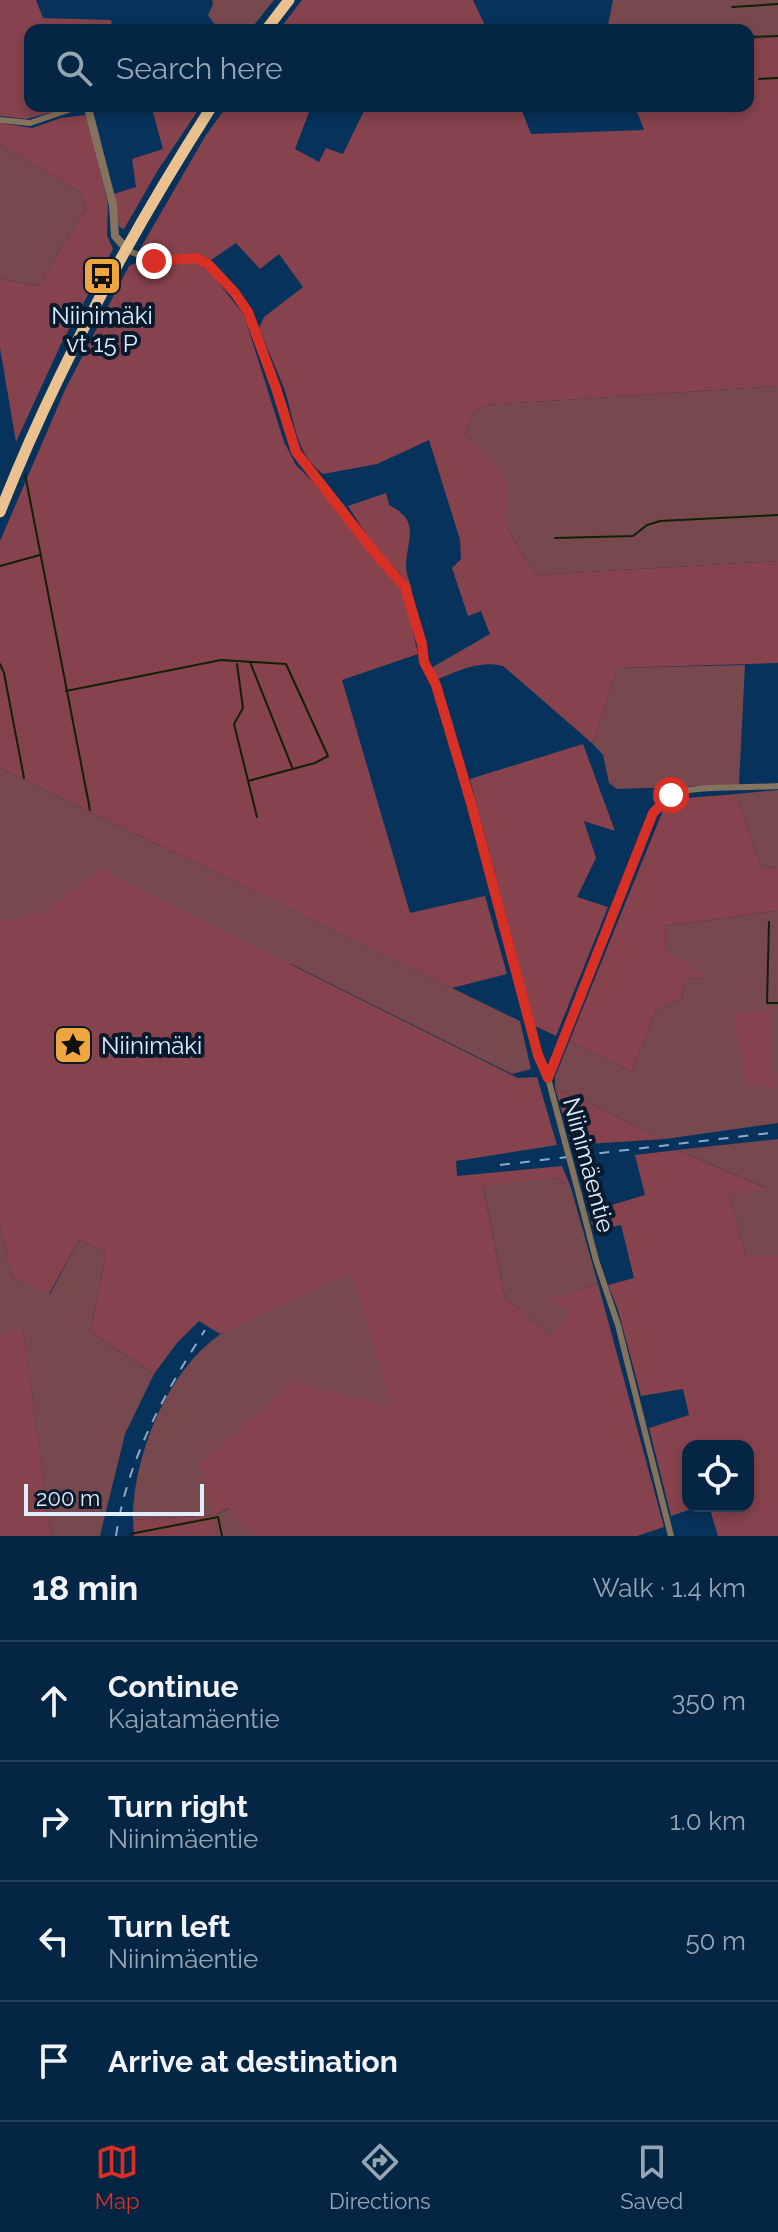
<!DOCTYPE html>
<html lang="en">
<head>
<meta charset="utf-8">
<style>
	:root { --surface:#042644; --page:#0d2e4b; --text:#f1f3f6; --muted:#97a5b2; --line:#25435d; --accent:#d93025 }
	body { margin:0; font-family:Raleway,sans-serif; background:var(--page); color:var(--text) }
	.controls { position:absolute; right:24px; bottom:24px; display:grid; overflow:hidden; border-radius:16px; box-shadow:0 4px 12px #0003 }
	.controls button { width:72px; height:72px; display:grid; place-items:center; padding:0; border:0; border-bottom:2px solid var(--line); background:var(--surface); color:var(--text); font:40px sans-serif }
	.scale { position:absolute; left:24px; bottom:20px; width:180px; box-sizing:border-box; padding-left:8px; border:4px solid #dfedfd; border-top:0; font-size:22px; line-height:28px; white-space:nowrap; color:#dfedfd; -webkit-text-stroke:6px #091a2c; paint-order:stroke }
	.stop { position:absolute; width:24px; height:24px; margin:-18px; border:6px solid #d93025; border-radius:50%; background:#fff }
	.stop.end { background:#d93025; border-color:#fff; box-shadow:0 2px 8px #0008 }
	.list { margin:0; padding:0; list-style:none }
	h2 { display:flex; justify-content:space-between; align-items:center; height:104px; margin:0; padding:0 32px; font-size:34px }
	h2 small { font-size:26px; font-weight:400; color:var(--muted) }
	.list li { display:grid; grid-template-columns:52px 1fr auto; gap:24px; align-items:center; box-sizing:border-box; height:120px; padding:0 32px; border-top:2px solid var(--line) }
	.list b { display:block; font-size:30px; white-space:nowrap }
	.list p { margin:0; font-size:26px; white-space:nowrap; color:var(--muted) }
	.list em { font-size:26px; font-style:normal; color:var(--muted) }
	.icon { flex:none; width:44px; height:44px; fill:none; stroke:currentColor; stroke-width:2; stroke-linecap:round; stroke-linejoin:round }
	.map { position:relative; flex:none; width:778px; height:1536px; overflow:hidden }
	.search { position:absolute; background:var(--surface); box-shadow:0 4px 12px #0003; left:24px; right:24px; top:24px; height:88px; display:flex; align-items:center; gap:20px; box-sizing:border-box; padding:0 28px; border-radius:16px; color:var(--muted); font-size:30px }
	.sheet { height:584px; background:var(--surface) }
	nav { display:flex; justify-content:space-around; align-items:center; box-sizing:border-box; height:112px; border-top:2px solid var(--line); background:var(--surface); font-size:22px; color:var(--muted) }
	nav a { display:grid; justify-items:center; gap:4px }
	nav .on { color:var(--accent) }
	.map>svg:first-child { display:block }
	.green { fill:#77494f }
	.forest { fill:#86434d }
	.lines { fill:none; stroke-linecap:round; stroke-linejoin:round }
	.stream { stroke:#122103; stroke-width:2 }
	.minor { stroke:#85735e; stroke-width:6 }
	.tertiary { stroke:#85735e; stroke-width:8 }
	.trunk { stroke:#eac18f; stroke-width:11 }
	.rail { stroke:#90a9c2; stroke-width:2; stroke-dasharray:10 10; stroke-linecap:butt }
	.minor-bridge { stroke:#85735e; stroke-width:6 }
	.route { stroke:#d93025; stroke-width:10 }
	.labels { text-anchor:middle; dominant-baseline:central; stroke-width:8; stroke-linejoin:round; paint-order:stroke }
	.poi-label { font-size:24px; fill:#dfedfd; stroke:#091a2c }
	.street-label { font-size:24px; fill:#dfedfd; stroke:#091a2c }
</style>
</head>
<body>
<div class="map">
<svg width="778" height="1536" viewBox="0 0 778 1536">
	<rect width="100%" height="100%" fill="#06325b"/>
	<g class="green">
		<path d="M212 0H274L254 25C232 24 223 41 208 15L213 4Z"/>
		<path d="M613 0H778V37L748 39V30H607Z"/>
		<path d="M0 145 81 193 86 208 38 286 0 279Z"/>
		<path d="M778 386V561L535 575 507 528 504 477 465 432 475 412 486 405Z"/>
		<path d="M745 665 739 785 617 789 609 783 603 755 593 744 618 668Z"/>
		<path d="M0 768 520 1021 531 1069 512 1074 291 964 0 1022Z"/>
		<path d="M778 790V868L761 867 736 794Z"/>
		<path d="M778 911V1123L665 1139 555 1088V1077L569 1042 632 1072 656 1010 682 999 684 979 708 978 666 950 665 926Z"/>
		<path d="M778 1139V1256H746L729 1195 767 1188 677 1150Z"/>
		<path d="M558 1178 571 1188 598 1284 551 1298 570 1314 551 1337 505 1297 483 1185Z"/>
		<path d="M0 1226 12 1278 50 1294 79 1240 106 1252 90 1332 154 1374 125 1434 100 1536H53L51 1532 23 1330 0 1334Z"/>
		<path d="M351 1272 393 1408 214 1515 230 1508 254 1536H217L213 1515 133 1520C133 1458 166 1373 218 1336 231 1327 248 1321 262 1314 292 1300 321 1286 351 1272Z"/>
	</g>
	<g class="forest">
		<path d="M0 0H36L43 18 111 20 113 30H30V106H52L53 112 26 119 0 116Z"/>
		<path d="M302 0H473L487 30H279Z"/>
		<path d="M778 37V386L486 405 475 412 465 432 505 477 507 528 535 575 778 561V663L618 668 593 744 503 666C479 660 458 671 436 680L431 668 490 634 481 611 468 616 452 568 461 559 460 540 429 440 377 464 323 474C294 452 295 420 284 388 276 368 267 348 259 328L264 317 303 287 279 254 260 269 236 243 211 260 195 253 157 257 140 249 206 135 227 106H299L309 112 295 149 319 162 326 148 343 154 365 109H381L382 106H520L531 134 644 130 635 106H748V39Z"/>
		<path d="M160 106H201L158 170 124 229 119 227 114 194 136 187 132 159 163 149 152 109Z"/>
		<path d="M85 115 88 120 108 204 107 235 113 249 61 344 16 442 0 348V279L38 286 86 208 81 193 0 145V123L32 128 61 118Z"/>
		<path d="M138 262 155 264 196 262 210 272 244 315 284 442 296 465 331 500 373 556 396 581 406 600 418 654 342 680 410 913 485 896 507 974 452 988 0 768V541L65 390 129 266Z"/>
		<path d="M386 493 389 505C421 521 407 538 406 566 406 574 410 583 413 591L400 573 378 552 348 506Z"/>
		<path d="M583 744 615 831 584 821 596 858 577 897 608 907 556 1036 535 1026 470 779Z"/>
		<path d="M736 794 761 867 778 868V911L665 926 666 950 709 978 684 979 682 999 656 1010 632 1072 569 1042 664 808 674 799Z"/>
		<path d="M100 869 518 1078 537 1077 557 1145 456 1161 457 1176 562 1166 571 1188 558 1178 483 1186 505 1297 551 1337 569 1314 550 1298 598 1284 664 1527 637 1536H254L229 1508 214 1515 217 1536H134L133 1520 213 1515 199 1465 292 1382 392 1407 351 1273 220 1334 199 1321 176 1344 154 1374 90 1332 106 1252 79 1240 49 1294 12 1278 0 1226V922L43 912Z"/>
		<path d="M770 1011 773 1089 747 1084 733 1012Z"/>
		<path d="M555 1088 665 1139 572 1145Z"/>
		<path d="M677 1150 769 1189 729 1195 746 1256H778V1536H718L709 1506H748V1446H688V1506H700L671 1516 649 1428 689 1415 683 1389 641 1396 618 1310 608 1285 634 1278 621 1225 594 1231 588 1212 645 1195 635 1155Z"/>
		<path d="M23 1329 51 1532 53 1536H0V1334Z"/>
	</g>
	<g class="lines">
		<g class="stream">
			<path d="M732 7 778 4"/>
			<path d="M748 37 778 36"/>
			<path d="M759 79 778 78"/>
			<path d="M25 474 90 810"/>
			<path d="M555 538 633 536 647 525 660 521 778 515"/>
			<path d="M0 566 40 555"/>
			<path d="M250 662 292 767"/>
			<path d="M0 664 4 673 24 778"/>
			<path d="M237 664 243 708 234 724 257 817"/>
			<path d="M66 691 221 660 286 664 328 756 315 763 248 781"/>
			<path d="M769 922 767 1003H778"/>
			<path d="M130 1534 218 1517 222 1536"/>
		</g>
		<g class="minor">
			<path d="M0 120 30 123 77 107 88 108"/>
			<path d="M124 249 154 261 196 258 208 264 235 293 248 312 276 388 296 452 375 553 405 587 422 644 424 662 436 685 471 803 538 1055 548 1078 565 1142"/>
			<path d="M548 1078 653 813C658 807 664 799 671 795 689 785 754 788 778 786"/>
			<path d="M573 1172 596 1260 618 1325 671 1536"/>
		</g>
		<path class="tertiary" d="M88 108 113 205 115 236 125 247"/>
		<g class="trunk">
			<path d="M266 30 289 0"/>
			<path d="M0 512C57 368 129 236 212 106"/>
		</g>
		<g class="rail">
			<path d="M500 1165 778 1132"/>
			<path d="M116 1536C127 1460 164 1394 205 1330"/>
		</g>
		<path class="minor-bridge" d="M565 1142 573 1172"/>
	</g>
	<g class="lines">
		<path class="route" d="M154 261 196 258 208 264 235 293 248 312 276 388 296 452 375 553 405 587 422 644 424 662 436 685 471 803 538 1055 548 1078 653 813 671 795"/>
	</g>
	<defs>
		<symbol id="bus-square" viewBox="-11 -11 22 22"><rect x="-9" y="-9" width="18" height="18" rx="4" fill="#f0a63e" stroke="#091a2c"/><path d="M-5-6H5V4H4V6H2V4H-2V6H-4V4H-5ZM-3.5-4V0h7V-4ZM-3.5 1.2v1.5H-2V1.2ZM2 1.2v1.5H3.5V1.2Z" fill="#111"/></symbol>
		<symbol id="sight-square" viewBox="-11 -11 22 22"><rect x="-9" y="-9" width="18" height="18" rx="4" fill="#f0a63e" stroke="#091a2c"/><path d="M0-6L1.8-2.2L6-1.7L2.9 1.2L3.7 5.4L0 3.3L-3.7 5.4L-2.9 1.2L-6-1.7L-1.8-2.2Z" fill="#111"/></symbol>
	</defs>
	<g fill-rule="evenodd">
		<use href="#bus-square" x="80" y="254" width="44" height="44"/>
		<use href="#sight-square" x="51" y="1023" width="44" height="44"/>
	</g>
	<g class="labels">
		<g class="poi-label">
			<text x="102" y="315">Niinimäki<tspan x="102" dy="28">vt 15 P</tspan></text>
			<text x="101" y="1045" text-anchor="start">Niinimäki</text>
		</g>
		<g class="street-label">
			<text transform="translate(589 1165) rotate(75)">Niinimäentie</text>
		</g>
	</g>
</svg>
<div class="controls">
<button><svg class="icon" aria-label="locate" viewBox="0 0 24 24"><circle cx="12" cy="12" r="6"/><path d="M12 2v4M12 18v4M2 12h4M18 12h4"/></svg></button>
</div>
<div class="scale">200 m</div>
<div class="stop" style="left:671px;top:795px"></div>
<div class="stop end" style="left:154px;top:261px"></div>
<div class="search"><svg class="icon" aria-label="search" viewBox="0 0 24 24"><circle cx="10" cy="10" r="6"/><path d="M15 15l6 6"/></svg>Search here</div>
</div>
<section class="sheet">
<h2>18 min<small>Walk · 1.4 km</small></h2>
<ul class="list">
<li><svg class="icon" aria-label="ahead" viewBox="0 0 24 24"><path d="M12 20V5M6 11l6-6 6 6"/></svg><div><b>Continue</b><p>Kajatamäentie</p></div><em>350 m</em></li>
<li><svg class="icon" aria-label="right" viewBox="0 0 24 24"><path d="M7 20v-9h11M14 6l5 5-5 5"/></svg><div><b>Turn right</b><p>Niinimäentie</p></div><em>1.0 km</em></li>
<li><svg class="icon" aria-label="left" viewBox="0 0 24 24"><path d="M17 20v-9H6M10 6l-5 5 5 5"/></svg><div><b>Turn left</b><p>Niinimäentie</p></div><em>50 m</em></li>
<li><svg class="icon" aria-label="arrive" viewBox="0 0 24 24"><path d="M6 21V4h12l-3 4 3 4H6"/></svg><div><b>Arrive at destination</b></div></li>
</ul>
</section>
<nav>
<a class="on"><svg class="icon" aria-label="map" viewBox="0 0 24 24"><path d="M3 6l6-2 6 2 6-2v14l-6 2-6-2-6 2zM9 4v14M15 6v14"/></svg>Map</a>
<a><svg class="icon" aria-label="directions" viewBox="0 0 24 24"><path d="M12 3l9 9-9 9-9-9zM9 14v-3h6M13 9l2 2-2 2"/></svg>Directions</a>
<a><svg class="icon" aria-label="saved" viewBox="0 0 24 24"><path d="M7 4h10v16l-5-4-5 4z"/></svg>Saved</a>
</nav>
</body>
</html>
